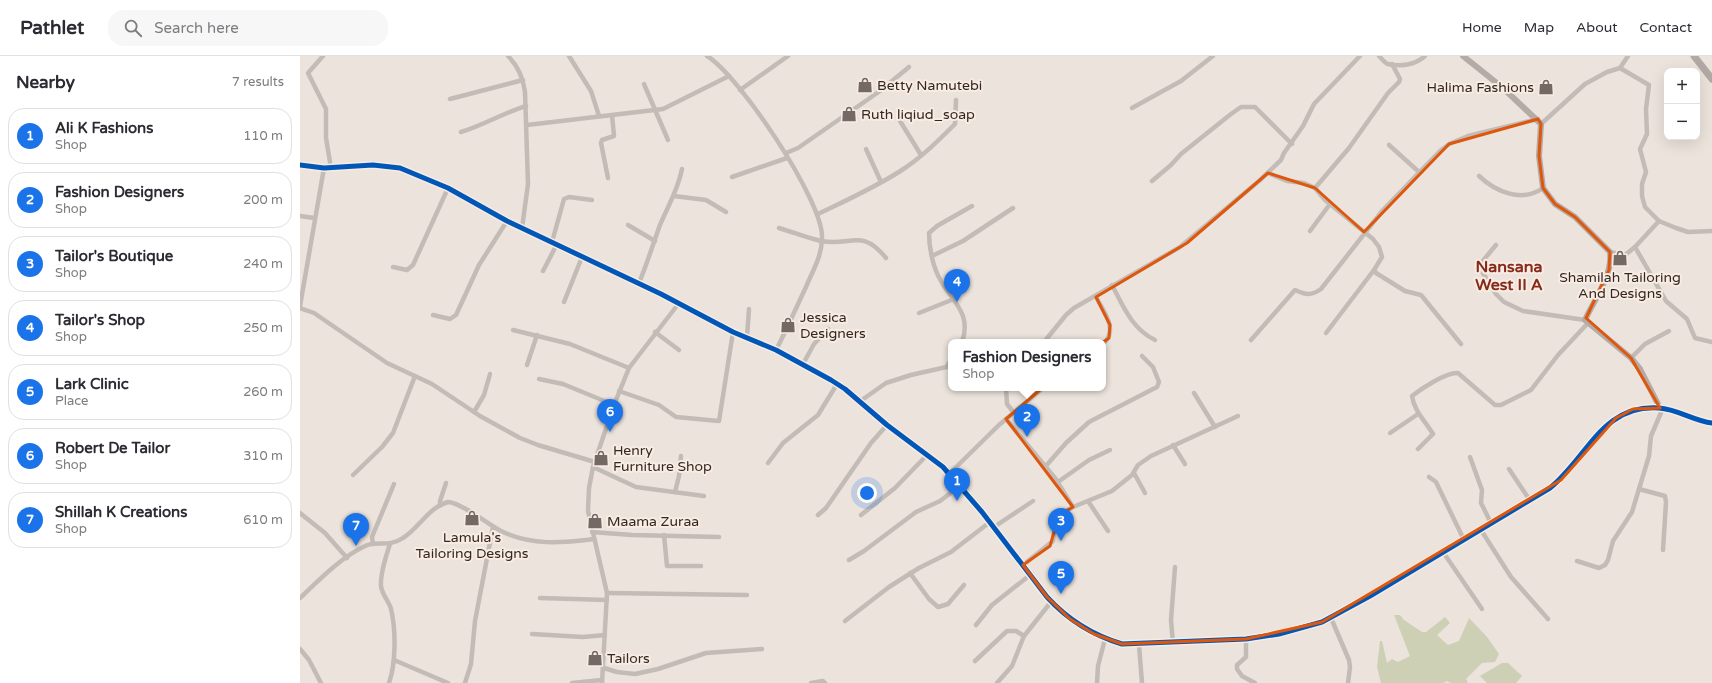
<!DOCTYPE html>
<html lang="en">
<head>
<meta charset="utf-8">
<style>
	:root { --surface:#fff; --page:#f7f7f7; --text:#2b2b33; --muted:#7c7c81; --line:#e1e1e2; --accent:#1a73e8 }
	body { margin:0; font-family:"Varela Round",sans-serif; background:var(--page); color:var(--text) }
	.controls { position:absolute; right:12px; top:12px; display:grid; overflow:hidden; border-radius:8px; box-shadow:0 4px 16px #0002 }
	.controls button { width:36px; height:36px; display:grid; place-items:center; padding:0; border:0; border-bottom:1px solid var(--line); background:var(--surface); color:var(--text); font:20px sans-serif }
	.you { position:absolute; left:567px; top:437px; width:14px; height:14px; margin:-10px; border:3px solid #fff; border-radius:50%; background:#1a73e8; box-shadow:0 0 0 6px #1a73e833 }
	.badge { display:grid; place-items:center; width:26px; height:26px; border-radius:50%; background:var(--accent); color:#fff; font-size:13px; font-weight:700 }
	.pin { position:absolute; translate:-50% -33px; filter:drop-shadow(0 1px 2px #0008) }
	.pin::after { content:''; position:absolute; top:21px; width:14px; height:12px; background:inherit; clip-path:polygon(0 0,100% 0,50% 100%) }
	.popup { position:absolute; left:648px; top:283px; width:158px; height:52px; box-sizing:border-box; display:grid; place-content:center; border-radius:8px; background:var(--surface); filter:drop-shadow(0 1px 3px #0005); font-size:13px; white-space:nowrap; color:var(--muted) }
	.popup b { font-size:15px; color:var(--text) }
	.popup::after { content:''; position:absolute; left:50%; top:100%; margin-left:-8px; border:8px solid transparent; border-top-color:var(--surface) }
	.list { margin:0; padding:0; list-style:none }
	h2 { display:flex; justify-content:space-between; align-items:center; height:52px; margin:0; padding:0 16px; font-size:17px }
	h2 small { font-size:13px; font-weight:400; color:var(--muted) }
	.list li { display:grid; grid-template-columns:26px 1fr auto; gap:12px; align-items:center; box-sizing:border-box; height:56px; margin:0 8px 8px; padding:0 8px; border:1px solid var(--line); border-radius:16px }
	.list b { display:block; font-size:15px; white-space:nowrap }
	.list p { margin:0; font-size:13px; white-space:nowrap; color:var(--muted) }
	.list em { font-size:13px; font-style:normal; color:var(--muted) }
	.icon { flex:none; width:22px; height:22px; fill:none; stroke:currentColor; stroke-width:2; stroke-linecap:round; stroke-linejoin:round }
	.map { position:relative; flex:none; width:1412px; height:627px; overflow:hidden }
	header { display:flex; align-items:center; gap:24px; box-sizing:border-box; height:56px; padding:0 20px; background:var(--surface); border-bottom:1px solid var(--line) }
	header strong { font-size:19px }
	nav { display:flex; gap:22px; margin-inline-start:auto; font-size:14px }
	.search { width:280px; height:36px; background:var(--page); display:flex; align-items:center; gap:10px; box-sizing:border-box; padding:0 14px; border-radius:16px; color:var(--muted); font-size:15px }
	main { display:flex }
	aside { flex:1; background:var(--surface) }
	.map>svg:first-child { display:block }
	.green { fill:#ced0b6 }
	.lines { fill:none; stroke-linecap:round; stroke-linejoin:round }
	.street { stroke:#c3bbb6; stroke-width:4.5 }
	.secondary { stroke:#b4aba6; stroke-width:6 }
	.primary { stroke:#b2a9a5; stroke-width:7 }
	.cycleway-casing { stroke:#f9ece2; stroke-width:8 }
	.cycleway { stroke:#0057b8; stroke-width:5 }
	.marked { fill:none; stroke:#df570d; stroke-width:3; stroke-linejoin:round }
	.labels { text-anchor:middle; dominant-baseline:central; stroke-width:4; stroke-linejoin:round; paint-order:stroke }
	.poi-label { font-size:14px; fill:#342825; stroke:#f9ece2; text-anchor:start }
	.quarter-label { font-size:16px; font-weight:bold; fill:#852a1c; stroke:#f9ece2 }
</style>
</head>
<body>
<header>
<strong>Pathlet</strong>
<div class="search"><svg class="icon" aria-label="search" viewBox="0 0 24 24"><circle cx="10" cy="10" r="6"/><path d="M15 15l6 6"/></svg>Search here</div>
<nav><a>Home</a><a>Map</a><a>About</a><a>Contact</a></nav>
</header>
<main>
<aside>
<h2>Nearby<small>7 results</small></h2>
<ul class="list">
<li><span class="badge">1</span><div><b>Ali K Fashions</b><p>Shop</p></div><em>110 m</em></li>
<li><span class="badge">2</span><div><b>Fashion Designers</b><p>Shop</p></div><em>200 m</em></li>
<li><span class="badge">3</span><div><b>Tailor's Boutique</b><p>Shop</p></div><em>240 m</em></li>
<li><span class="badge">4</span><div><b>Tailor's Shop</b><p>Shop</p></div><em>250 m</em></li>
<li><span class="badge">5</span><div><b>Lark Clinic</b><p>Place</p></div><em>260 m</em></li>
<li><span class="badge">6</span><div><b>Robert De Tailor</b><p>Shop</p></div><em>310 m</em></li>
<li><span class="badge">7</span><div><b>Shillah K Creations</b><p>Shop</p></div><em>610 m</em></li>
</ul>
</aside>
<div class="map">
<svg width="1412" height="627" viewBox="0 0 1412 627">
	<rect width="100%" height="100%" fill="#ebe3dc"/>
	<g class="green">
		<path d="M1094 559H1100L1104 564 1122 576H1126L1145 561 1150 567 1137 579 1148 589 1159 585 1169 562 1187 581 1199 598 1195 606 1182 607 1166 623 1168 627H1179H1151L1147 625 1143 627H1081L1077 611 1080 585H1082L1087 607 1092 603 1098 606 1110 600Z"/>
		<path d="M1202 607H1208L1222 620 1216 627H1187L1180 620Z"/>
	</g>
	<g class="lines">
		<g class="street">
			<path d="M23 0 8 17 26 53V82L31 112"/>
			<path d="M208 0C218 10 223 21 225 36L228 128 222 172"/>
			<path d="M269 0 291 35 299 60"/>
			<path d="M407 0C439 19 524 146 522 182 522 200 513 214 506 231 496 252 487 273 476 294"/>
			<path d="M1079 0C1081 2 1085 7 1088 8 1100 11 1115 9 1125 0"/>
			<path d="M1320 12 1349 29 1346 53 1347 78 1340 93 1346 116 1342 128V140L1345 151 1359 165 1376 172 1388 176 1412 175"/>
			<path d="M344 28 368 84"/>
			<path d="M440 34 488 0"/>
			<path d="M150 43 223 24"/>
			<path d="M832 52 881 25 913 0"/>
			<path d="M600 65 621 99"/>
			<path d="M1241 68 1285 28 1307 16 1320 12 1328 0"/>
			<path d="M227 69 363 53 429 20"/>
			<path d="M161 76C184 69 203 57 226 50"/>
			<path d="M1089 89 1119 116"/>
			<path d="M566 93 581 126"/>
			<path d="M486 97 498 92 580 35 609 11"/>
			<path d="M968 117 987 125 1004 127 1015 132 1025 144 1073 183 1079 191 1082 201 1074 214 1076 217 1105 235 1121 239 1161 288"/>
			<path d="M1179 120C1196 136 1222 147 1243 132"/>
			<path d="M432 121 487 102"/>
			<path d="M308 122 301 87 302 84 314 80 312 59"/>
			<path d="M852 125 871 109 881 98 931 58 941 51H955L992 88"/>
			<path d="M1015 132 1049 92 1088 37 1099 26 1100 23 1092 8"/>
			<path d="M374 140 406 144 426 156"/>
			<path d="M518 158C547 144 576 131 602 114 622 101 639 84 655 68L656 44"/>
			<path d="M0 160 14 162"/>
			<path d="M328 169 355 185"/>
			<path d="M479 172C493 176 507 182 521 185 551 191 561 171 586 202"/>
			<path d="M1010 175 1030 148"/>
			<path d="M252 186 264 143 269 141 292 144"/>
			<path d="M1196 189 1181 207V214L1196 238 1204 246 1223 255 1285 264"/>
			<path d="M1335 191 1366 245 1387 263 1395 282 1412 286"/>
			<path d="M1310 196 1325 199 1335 191 1359 165"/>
			<path d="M632 200 663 185 713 152"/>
			<path d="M93 211 107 214 113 209 148 132"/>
			<path d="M243 215 257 188"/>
			<path d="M339 227C347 208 353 188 360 169 368 150 378 134 382 113"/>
			<path d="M812 229C823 250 832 273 855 284"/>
			<path d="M796 241C804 256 819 274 803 288"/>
			<path d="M264 246 282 201"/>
			<path d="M0 250 24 112"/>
			<path d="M0 252 14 257 87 307 132 328 180 360 220 382 238 389 295 406"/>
			<path d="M619 257 654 243"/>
			<path d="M133 259 150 263 156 259 179 209 207 165"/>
			<path d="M213 274 270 288 329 312"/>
			<path d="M355 276 379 294"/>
			<path d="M1026 277 1074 214"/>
			<path d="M447 281 449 253"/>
			<path d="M951 284 995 234C1006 239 1011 240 1021 233L1083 154 1140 95 1149 88 1168 80 1238 63"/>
			<path d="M662 286C672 258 653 246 641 225 633 212 629 192 629 177L637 170 672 150"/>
			<path d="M744 286 766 259 774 252 880 191 959 125 981 104 984 97 1003 70 1014 48 1060 0"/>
			<path d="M1331 302 1345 288 1369 275"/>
			<path d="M503 308 514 288 528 273"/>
			<path d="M227 309 237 279"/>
			<path d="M647 310 651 304"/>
			<path d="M239 323 263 328 314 349"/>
			<path d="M706 332 707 348 714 357"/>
			<path d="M319 335 359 349 376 361 419 365 433 276"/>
			<path d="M894 337 915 371"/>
			<path d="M559 346 586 327 611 319 651 310"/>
			<path d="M174 356 184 339 190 318"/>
			<path d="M706 363 755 422 773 451"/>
			<path d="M1090 377 1118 358"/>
			<path d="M873 389 885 408"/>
			<path d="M1118 393 1133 378C1126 366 1114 355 1112 340 1121 333 1146 316 1158 317L1195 349H1201L1231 334 1258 299 1289 266"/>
			<path d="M1170 401 1182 434 1181 447 1191 467"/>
			<path d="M468 407 483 387 518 359 537 328"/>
			<path d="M293 411 336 431 404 440"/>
			<path d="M745 411 766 387 789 366 857 331 859 326 853 311 842 300"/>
			<path d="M1209 413 1229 443"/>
			<path d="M834 417 845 437"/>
			<path d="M649 418 699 369 743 332"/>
			<path d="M53 419 82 391 93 377 115 320"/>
			<path d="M1129 421 1136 426 1164 484"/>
			<path d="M758 426 789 404 810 394"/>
			<path d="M1339 433 1365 440 1366 446 1363 494"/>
			<path d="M375 436 379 420 381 400"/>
			<path d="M788 445 808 475"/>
			<path d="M140 449V445L146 427"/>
			<path d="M0 457 25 477 47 502"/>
			<path d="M518 459 526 452 571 387 587 369"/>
			<path d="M561 459 595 432 627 399"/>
			<path d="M694 471 733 445"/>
			<path d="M1181 474 1211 521 1248 563"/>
			<path d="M292 476 332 479 419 481"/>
			<path d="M364 479 367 510H401"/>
			<path d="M73 488 72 481 94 428"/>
			<path d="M1143 496 1182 553"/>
			<path d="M549 504 564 495 616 456 640 445 660 430"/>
			<path d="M1277 505 1299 512 1305 509 1308 504 1313 485 1332 456 1349 400 1351 380 1363 352"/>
			<path d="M723 509 753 485 755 468 759 459 773 451 812 435 832 419 838 409 851 400 938 360"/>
			<path d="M610 517 629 543 638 551 648 548 664 529"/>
			<path d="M307 537 447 539"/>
			<path d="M0 542C19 524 40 502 65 490 77 484 88 492 103 482 119 472 129 451 148 446 160 446 188 468 201 475 231 490 262 487 294 483"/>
			<path d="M240 542 307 544"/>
			<path d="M1031 562 1049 604 1050 611 1048 627"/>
			<path d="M545 565 589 531 619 512 651 496 690 466"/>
			<path d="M676 569 692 549 730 519"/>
			<path d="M232 578 283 581 305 579"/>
			<path d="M946 583V601L937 609V613L942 620 955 627"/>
			<path d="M873 587 871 564 875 511"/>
			<path d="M839 589 842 627"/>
			<path d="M0 593 9 604 21 627"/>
			<path d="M94 604 148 627"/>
			<path d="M675 605 707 575H716L724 580"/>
			<path d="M304 612 317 616 335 618 358 613 406 597 462 593"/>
			<path d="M89 627C96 607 96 574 91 553 89 545 82 539 81 530 80 517 86 500 90 488"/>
			<path d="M165 627 171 608 175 565 193 471"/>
			<path d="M272 627 302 624"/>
			<path d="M302 627 307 537 288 455 289 432 293 411 314 349 329 312 379 247"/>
			<path d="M511 627 523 625 525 627"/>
			<path d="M697 627 712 610 724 580 751 546"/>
			<path d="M797 627 798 610 805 583"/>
		</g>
		<g class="secondary">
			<path d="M1163 0 1203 32 1241 68 1239 100 1243 132 1255 148 1275 161 1310 196C1313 219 1294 244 1285 264L1331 302 1340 313 1360 352"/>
			<path d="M0 109 24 112 73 109 100 112 148 132 207 165 361 238 433 276 476 294 531 324 545 333 587 369 643 411 682 456 747 541C768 564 792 579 822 588L946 583 979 578 1022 566 1070 540 1250 432C1288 401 1302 348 1359 352 1377 353 1394 365 1412 367"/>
		</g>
		<path class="primary" d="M1394 0 1412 23"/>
		<defs>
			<path id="cycleway" d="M0 109 24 112 73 109 100 112 148 132 207 165 361 238 433 276 476 294 531 324 545 333 587 369 643 411 682 456 747 541C768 564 792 579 822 588L946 583 979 578 1022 566 1070 540 1250 432C1288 401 1302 348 1359 352 1377 353 1394 365 1412 367"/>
		</defs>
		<use href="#cycleway" class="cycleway-casing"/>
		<use href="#cycleway" class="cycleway"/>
	</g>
	<path class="marked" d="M1238 63 1241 68 1239 100 1243 132 1255 148 1275 161 1310 196 1309 214 1286 262 1331 302 1360 352 1333 353 1316 362 1261 424 1022 566 946 583 822 588 794 578 770 563 747 541 723 509 750 490 759 459 773 451 706 363 755 321 809 282 810 269 796 241 887 187 968 117 1015 132 1064 176 1149 88Z"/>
	<defs>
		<symbol id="shop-bare" viewBox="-9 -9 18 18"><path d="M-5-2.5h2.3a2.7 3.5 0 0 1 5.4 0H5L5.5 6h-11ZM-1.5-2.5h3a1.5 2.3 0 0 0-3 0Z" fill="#746965" stroke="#f9ece2" stroke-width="2.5" paint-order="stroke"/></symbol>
	</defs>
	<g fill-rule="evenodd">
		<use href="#shop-bare" x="554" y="18" width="22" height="22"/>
		<use href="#shop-bare" x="1235" y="20" width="22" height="22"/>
		<use href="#shop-bare" x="538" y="47" width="22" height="22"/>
		<use href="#shop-bare" x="1309" y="191" width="22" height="22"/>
		<use href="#shop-bare" x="477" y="258" width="22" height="22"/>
		<use href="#shop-bare" x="290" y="391" width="22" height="22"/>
		<use href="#shop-bare" x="161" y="451" width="22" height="22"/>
		<use href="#shop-bare" x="284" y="454" width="22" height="22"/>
		<use href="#shop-bare" x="284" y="591" width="22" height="22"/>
	</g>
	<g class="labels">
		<g class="poi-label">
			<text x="577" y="29">Betty Namutebi</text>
			<text x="1234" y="31" text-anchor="end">Halima Fashions</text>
			<text x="561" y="58">Ruth liqiud_soap</text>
			<text x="1320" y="221" text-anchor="middle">Shamilah Tailoring<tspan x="1320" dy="16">And Designs</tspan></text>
			<text x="500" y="261">Jessica<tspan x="500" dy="16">Designers</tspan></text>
			<text x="313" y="394">Henry<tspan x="313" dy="16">Furniture Shop</tspan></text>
			<text x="307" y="465">Maama Zuraa</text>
			<text x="172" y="481" text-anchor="middle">Lamula's<tspan x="172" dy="16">Tailoring Designs</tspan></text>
			<text x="307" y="602">Tailors</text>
		</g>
		<g class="quarter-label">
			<text x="1209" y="211">Nansana<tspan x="1209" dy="18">West II A</tspan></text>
		</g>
	</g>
</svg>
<div class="controls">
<button>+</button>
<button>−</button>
</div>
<div class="you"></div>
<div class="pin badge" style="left:657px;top:445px">1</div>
<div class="pin badge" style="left:727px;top:381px">2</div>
<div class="popup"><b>Fashion Designers</b>Shop</div>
<div class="pin badge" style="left:761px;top:485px">3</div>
<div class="pin badge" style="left:657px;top:246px">4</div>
<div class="pin badge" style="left:761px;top:538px">5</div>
<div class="pin badge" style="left:310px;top:376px">6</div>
<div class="pin badge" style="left:56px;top:490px">7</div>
</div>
</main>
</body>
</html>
